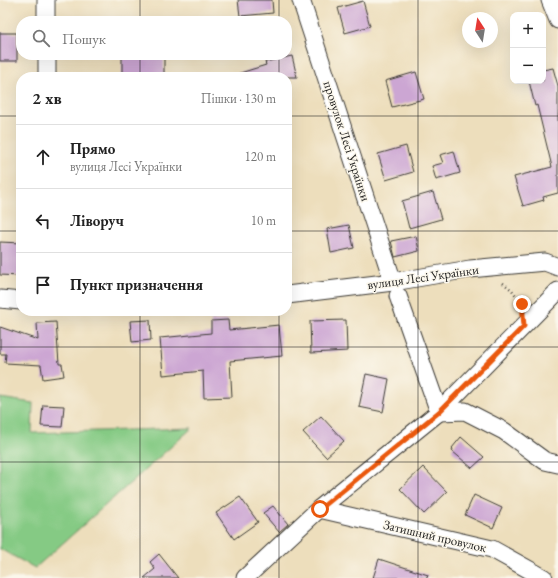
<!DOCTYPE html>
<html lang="uk">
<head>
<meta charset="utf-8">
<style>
	:root { --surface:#fff; --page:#f6f6f6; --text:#222; --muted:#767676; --line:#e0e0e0 }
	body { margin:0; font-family:"EB Garamond",serif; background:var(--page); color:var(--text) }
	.controls { position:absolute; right:12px; top:12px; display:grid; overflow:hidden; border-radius:8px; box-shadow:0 4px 16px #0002 }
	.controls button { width:36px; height:36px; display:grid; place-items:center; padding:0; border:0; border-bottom:1px solid var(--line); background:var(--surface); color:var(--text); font:20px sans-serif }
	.compass { position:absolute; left:462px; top:12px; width:36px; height:36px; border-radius:50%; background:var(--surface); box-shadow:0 4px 16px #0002; rotate:348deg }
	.stop { position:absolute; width:12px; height:12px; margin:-9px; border:3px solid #ea580c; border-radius:50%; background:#fff }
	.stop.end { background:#ea580c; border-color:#fff; box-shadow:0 1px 4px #0008 }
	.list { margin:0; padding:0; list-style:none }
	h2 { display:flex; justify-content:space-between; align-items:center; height:52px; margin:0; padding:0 16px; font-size:17px }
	h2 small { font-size:13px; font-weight:400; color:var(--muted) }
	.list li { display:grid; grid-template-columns:26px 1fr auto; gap:12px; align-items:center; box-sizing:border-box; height:64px; padding:0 16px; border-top:1px solid var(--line) }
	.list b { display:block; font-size:15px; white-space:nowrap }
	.list p { margin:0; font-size:13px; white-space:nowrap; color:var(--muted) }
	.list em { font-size:13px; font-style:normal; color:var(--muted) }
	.icon { flex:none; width:22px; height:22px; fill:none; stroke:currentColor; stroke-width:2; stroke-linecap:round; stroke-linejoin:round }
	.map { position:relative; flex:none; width:558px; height:578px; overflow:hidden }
	.search { position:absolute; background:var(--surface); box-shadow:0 4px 16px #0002; left:16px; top:16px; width:276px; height:44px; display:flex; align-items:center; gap:10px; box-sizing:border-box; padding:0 14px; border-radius:16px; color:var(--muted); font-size:15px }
	.panel { position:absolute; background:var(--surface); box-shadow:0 4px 16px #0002; left:16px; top:72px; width:276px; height:244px; border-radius:16px }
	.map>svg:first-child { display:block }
	.green { fill:#85ca84; stroke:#507350 }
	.building { fill:#cca6d3 }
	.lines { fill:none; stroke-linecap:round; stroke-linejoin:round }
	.minor-casing { stroke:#3b3934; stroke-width:19 }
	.path { stroke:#3b3934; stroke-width:2.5; stroke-dasharray:1 3; stroke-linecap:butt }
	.minor { stroke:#fff; stroke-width:17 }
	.route { stroke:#ea580c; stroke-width:5 }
	.grid { fill:none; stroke:#1c1c1c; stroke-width:1; stroke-opacity:0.55 }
	.labels { text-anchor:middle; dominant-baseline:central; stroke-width:3; stroke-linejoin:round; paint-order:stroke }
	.street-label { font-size:13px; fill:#1c1c1c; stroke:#fbf7ec }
</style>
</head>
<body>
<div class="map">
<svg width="558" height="578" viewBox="0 0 558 578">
	<rect width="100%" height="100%" fill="#fbf7ec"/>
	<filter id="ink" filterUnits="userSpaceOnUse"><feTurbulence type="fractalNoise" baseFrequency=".025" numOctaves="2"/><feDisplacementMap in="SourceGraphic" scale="8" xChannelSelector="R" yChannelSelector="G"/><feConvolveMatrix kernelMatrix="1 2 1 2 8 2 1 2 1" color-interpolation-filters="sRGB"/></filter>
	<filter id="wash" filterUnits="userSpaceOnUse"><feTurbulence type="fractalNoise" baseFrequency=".012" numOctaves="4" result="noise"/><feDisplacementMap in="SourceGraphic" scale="16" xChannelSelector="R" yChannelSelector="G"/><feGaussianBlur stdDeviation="0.9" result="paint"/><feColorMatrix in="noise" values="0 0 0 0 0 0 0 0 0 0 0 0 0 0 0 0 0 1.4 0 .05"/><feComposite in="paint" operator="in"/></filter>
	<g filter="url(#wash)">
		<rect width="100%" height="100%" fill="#eddebc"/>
		<path class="green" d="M0 398 33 403 32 433 192 428 35 568 0 549Z"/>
		<g id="blocks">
			<g class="building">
				<path d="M238 0H272L273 13 240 16Z"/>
				<path d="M363 1 370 26 345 33 338 8Z"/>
				<rect x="0" y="33" width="17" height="28"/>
				<rect x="122" y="55" width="42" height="22"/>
				<path d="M292 56 297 77H237V74L266 65 265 62Z"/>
				<path d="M553 68 558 86V193L543 197 544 200 523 206 514 177 552 167 537 105 535 106 529 81H543V70Z"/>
				<path d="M416 72 424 99 392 107 385 81Z"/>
				<path d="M406 146 413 172 386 180 378 154Z"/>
				<path d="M454 151 460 173 436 180 432 166 443 163 440 155Z"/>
				<path d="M433 192 441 219 409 228 402 201Z"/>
				<path d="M349 225 354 248 331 253 327 229Z"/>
				<path d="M416 236 419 251 395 257 391 241Z"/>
				<path d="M0 242 21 243 20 276 0 275Z"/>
				<path d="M150 320 151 340 132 342 130 321Z"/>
				<path d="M228 320 229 330 279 325 282 356 230 361 232 397 204 398 203 371 163 375 160 338 211 333V321Z"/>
				<path d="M346 320 347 351 311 353 310 321Z"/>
				<path d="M56 322 59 364H62L64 376 43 379 41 365 5 363 6 354H0V327L38 340 37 323Z"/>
				<path d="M366 374 389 379 383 412 359 407Z"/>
				<path d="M43 405 64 406 62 427 41 426Z"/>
				<path d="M321 416 344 441 326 457 303 432Z"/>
				<path d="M461 437 484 457 472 468 452 451 453 449 452 448Z"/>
				<path d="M423 467 447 492 424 514 400 489Z"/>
				<path d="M474 495 502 508 493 528 465 515Z"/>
				<path d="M240 497 258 522 234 539 216 513Z"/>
				<path d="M273 506 288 524 279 532 263 513Z"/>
				<path d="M159 554 178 578H144L155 569 150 562Z"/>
				<path d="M379 559 428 575 427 578H373Z"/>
			</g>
		</g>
	</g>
	<g filter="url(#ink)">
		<use href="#blocks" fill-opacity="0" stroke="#3b3934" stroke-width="1"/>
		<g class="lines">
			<defs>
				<g id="minor">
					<path d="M46 0V21"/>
					<path d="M301 0 393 282"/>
					<path d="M550 0 558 20"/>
					<path d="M47 55V77"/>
					<path d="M287 295 393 282 470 269 545 262 558 267"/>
					<path d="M398 296 439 412"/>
					<path d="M0 299 21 301"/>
					<path d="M439 412 465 411 504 431 545 461 558 464"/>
					<path d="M319 509 492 549 544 578"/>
					<path d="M245 578 319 509 439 412 558 291"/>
				</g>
			</defs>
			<use href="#minor" class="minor-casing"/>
			<path class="path" d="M503 283 512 290 522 304"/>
			<use href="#minor" class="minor"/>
		</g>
	</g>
	<g class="lines" filter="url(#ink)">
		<path class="route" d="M320 509 439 412 524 326 522 304"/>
	</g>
	<path class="grid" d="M140 0V21M279 0V21M418 0V578M140 55V77M279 55V77M0 116H21M287 116H558M0 231H21M287 231H558M140 311V578M279 311V578M0 347H558M0 462H558"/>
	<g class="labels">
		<g class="street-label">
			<text transform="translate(347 141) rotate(72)">провулок Лесі Українки</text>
			<text transform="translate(423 277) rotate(-8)">вулиця Лесі Українки</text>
			<text transform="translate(435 536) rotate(13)">Затишний провулок</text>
		</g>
	</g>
</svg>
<div class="controls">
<button>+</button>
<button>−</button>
</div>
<svg class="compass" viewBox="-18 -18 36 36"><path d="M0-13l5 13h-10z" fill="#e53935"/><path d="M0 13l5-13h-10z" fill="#767676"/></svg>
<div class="stop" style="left:320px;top:509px"></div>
<div class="stop end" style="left:522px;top:304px"></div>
<div class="search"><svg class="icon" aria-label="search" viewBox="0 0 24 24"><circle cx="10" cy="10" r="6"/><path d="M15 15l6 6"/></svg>Пошук</div>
<section class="panel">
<h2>2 хв<small>Пішки · 130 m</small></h2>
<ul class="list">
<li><svg class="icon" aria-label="ahead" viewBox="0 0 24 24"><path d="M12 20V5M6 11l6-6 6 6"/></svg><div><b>Прямо</b><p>вулиця Лесі Українки</p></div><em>120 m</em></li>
<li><svg class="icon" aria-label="left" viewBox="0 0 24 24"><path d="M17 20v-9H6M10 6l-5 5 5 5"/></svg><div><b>Ліворуч</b></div><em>10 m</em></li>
<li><svg class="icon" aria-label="arrive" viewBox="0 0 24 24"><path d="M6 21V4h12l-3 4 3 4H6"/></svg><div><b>Пункт призначення</b></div></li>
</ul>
</section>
</div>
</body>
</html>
